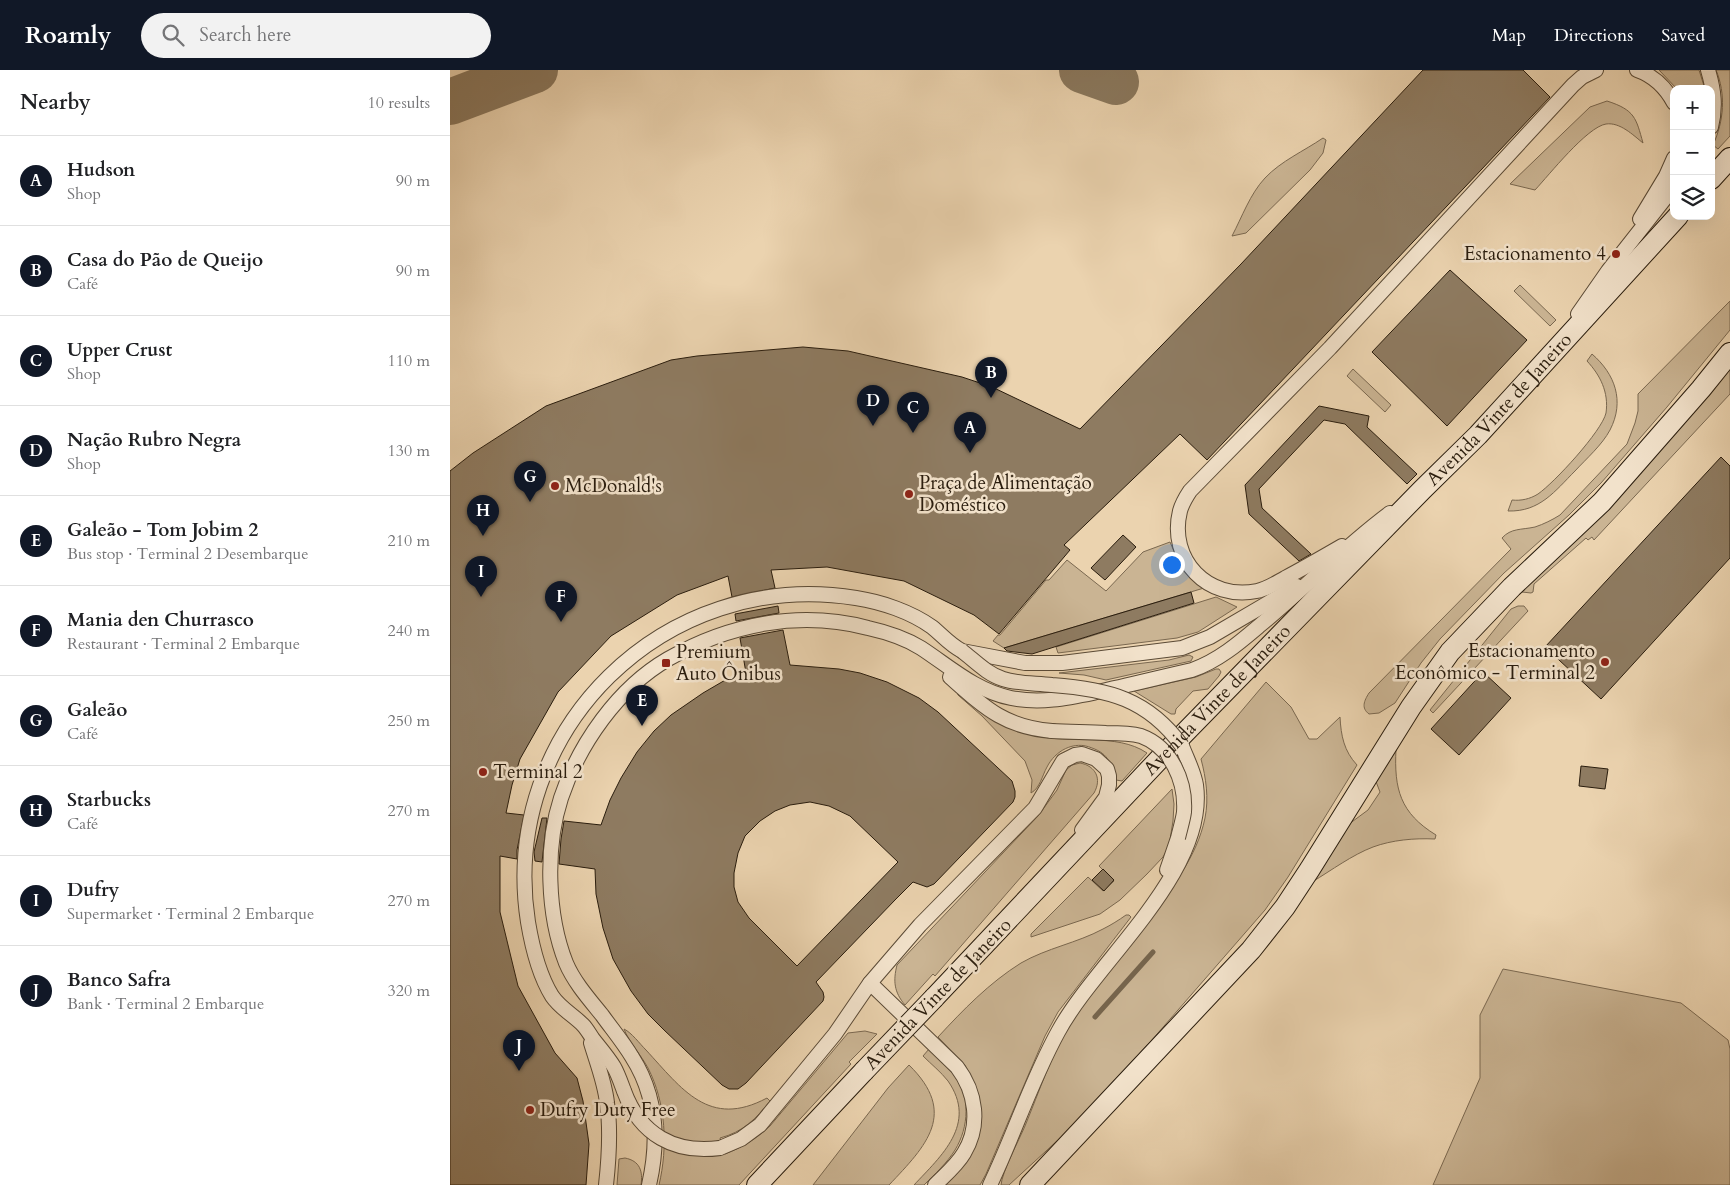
<!DOCTYPE html>
<html lang="en">
<head>
<meta charset="utf-8">
<style>
	:root { --surface:#fff; --page:#f2f2f2; --text:#202124; --muted:#757577; --line:#e0e0e0; --accent:#111827 }
	body { margin:0; font-family:Cardo,serif; background:var(--page); color:var(--text) }
	.controls { position:absolute; right:15px; top:15px; display:grid; overflow:hidden; border-radius:10px; box-shadow:0 5px 20px #0002 }
	.controls button { width:45px; height:45px; display:grid; place-items:center; padding:0; border:0; border-bottom:1px solid var(--line); background:var(--surface); color:var(--text); font:25px sans-serif }
	.you { position:absolute; left:721px; top:494px; width:18px; height:18px; margin:-12px; border:4px solid #fff; border-radius:50%; background:#1a73e8; box-shadow:0 0 0 8px #1a73e833 }
	.badge { display:grid; place-items:center; width:32px; height:32px; border-radius:50%; background:var(--accent); color:#fff; font-size:16px; font-weight:700 }
	.pin { position:absolute; translate:-50% -41px; filter:drop-shadow(0 1px 2px #0008) }
	.pin::after { content:''; position:absolute; top:26px; width:18px; height:15px; background:inherit; clip-path:polygon(0 0,100% 0,50% 100%) }
	.list { margin:0; padding:0; list-style:none }
	h2 { display:flex; justify-content:space-between; align-items:center; height:65px; margin:0; padding:0 20px; font-size:21px }
	h2 small { font-size:16px; font-weight:400; color:var(--muted) }
	.list li { display:grid; grid-template-columns:32px 1fr auto; gap:15px; align-items:center; box-sizing:border-box; height:90px; padding:0 20px; border-top:1px solid var(--line) }
	.list b { display:block; font-size:19px; white-space:nowrap }
	.list p { margin:0; font-size:16px; white-space:nowrap; color:var(--muted) }
	.list em { font-size:16px; font-style:normal; color:var(--muted) }
	.icon { flex:none; width:28px; height:28px; fill:none; stroke:currentColor; stroke-width:2; stroke-linecap:round; stroke-linejoin:round }
	.map { position:relative; flex:none; width:1280px; height:1115px; overflow:hidden }
	header { display:flex; align-items:center; gap:30px; box-sizing:border-box; height:70px; padding:0 25px; background:var(--accent); color:#fff }
	header strong { font-size:24px }
	nav { display:flex; gap:28px; margin-inline-start:auto; font-size:18px }
	.search { width:350px; height:45px; background:var(--page); display:flex; align-items:center; gap:12px; box-sizing:border-box; padding:0 18px; border-radius:28px; color:var(--muted); font-size:19px }
	main { display:flex }
	aside { flex:1; background:var(--surface) }
	.map>svg:first-child { display:block }
	.green { fill:#cab493; stroke:#7a6850 }
	.lines { fill:none; stroke-linecap:round; stroke-linejoin:round }
	.stream { stroke:#76654d; stroke-width:5 }
	.taxiway { stroke:#8a785e; stroke-width:46 }
	.building { fill:#8e7b61; stroke:#291c0d; fill-rule:evenodd }
	.street-casing { stroke:#5a4a36; stroke-width:16 }
	.secondary-casing { stroke:#291c0d; stroke-width:22 }
	.street { stroke:#f2e2cb; stroke-width:14 }
	.secondary { stroke:#f2e2cb; stroke-width:20 }
	.street-bridge-casing { stroke:#5a4a36; stroke-width:16; stroke-linecap:butt }
	.secondary-bridge-casing { stroke:#291c0d; stroke-width:22; stroke-linecap:butt }
	.street-bridge { stroke:#f2e2cb; stroke-width:14 }
	.secondary-bridge { stroke:#f2e2cb; stroke-width:20 }
	.poi-dot { fill:#8f2418; stroke:#f2e2cb; stroke-width:2 }
	.labels { text-anchor:middle; dominant-baseline:central; stroke-width:5; stroke-linejoin:round; paint-order:stroke }
	.poi-label { font-size:19px; fill:#291c0d; stroke:#f2e2cb; text-anchor:start }
	.street-label { font-size:19px; fill:#291c0d; stroke:#f2e2cb }
</style>
</head>
<body>
<header>
<strong>Roamly</strong>
<div class="search"><svg class="icon" aria-label="search" viewBox="0 0 24 24"><circle cx="10" cy="10" r="6"/><path d="M15 15l6 6"/></svg>Search here</div>
<nav><a>Map</a><a>Directions</a><a>Saved</a></nav>
</header>
<main>
<aside>
<h2>Nearby<small>10 results</small></h2>
<ul class="list">
<li><span class="badge">A</span><div><b>Hudson</b><p>Shop</p></div><em>90 m</em></li>
<li><span class="badge">B</span><div><b>Casa do Pão de Queijo</b><p>Café</p></div><em>90 m</em></li>
<li><span class="badge">C</span><div><b>Upper Crust</b><p>Shop</p></div><em>110 m</em></li>
<li><span class="badge">D</span><div><b>Nação Rubro Negra</b><p>Shop</p></div><em>130 m</em></li>
<li><span class="badge">E</span><div><b>Galeão - Tom Jobim 2</b><p>Bus stop · Terminal 2 Desembarque</p></div><em>210 m</em></li>
<li><span class="badge">F</span><div><b>Mania den Churrasco</b><p>Restaurant · Terminal 2 Embarque</p></div><em>240 m</em></li>
<li><span class="badge">G</span><div><b>Galeão</b><p>Café</p></div><em>250 m</em></li>
<li><span class="badge">H</span><div><b>Starbucks</b><p>Café</p></div><em>270 m</em></li>
<li><span class="badge">I</span><div><b>Dufry</b><p>Supermarket · Terminal 2 Embarque</p></div><em>270 m</em></li>
<li><span class="badge">J</span><div><b>Banco Safra</b><p>Bank · Terminal 2 Embarque</p></div><em>320 m</em></li>
</ul>
</aside>
<div class="map">
<svg width="1280" height="1115" viewBox="0 0 1280 1115">
	<rect width="100%" height="100%" fill="#ebd3af"/>
	<filter id="stains"><feTurbulence type="fractalNoise" baseFrequency=".004" numOctaves="4"/><feColorMatrix values="0 0 0 0 .2 0 0 0 0 .09 0 0 0 0 .02 0 0 0 .5 -.17"/></filter>
	<radialGradient id="worn" r=".72"><stop offset=".6" stop-color="#630" stop-opacity="0"/><stop offset="1" stop-color="#630" stop-opacity=".3"/></radialGradient>
	<g class="green">
		<path d="M1209 0H1249L1255 19H1227Z"/>
		<path d="M1266 0H1280V66L1268 79 1263 75C1274 51 1276 24 1266 0Z"/>
		<path d="M1157 31C1185 40 1186 48 1193 73 1183 65 1170 52 1156 54 1137 57 1099 105 1085 120L1060 114 1140 37Z"/>
		<path d="M873 68 876 70 873 83 860 100 796 163 782 166C792 147 800 124 815 108 831 91 854 81 873 68Z"/>
		<path d="M1070 215 1106 250 1100 256 1064 221Z"/>
		<path d="M1280 231V260L1217 337 1151 413 1119 445 1054 503 990 569 971 593 945 633 929 643 919 644C911 638 914 631 919 623L1061 479 1052 468C1061 458 1071 460 1085 457 1094 454 1102 450 1110 445L1177 374 1185 353 1188 341V324Z"/>
		<path d="M1142 284C1165 304 1175 331 1160 360 1152 375 1137 388 1125 401 1105 421 1090 442 1058 441L1062 430C1071 431 1080 429 1088 424 1104 413 1152 361 1156 343 1159 322 1150 305 1137 291Z"/>
		<path d="M1280 294V324L1144 470 1142 467 1138 470 1136 468 1084 514 1083 522 1081 523 1072 522Z"/>
		<path d="M903 299 941 335 935 342 897 306Z"/>
		<path d="M720 472C729 494 735 503 754 518L554 578 543 571 548 565H550L596 510H599L617 490 656 521 693 482Z"/>
		<path d="M766 527 787 537 748 562 727 568 608 583 606 577Z"/>
		<path d="M1068 536H1074L1078 541 983 643 980 640 1061 539Z"/>
		<path d="M739 585 743 587 741 591 656 610 634 605 609 603 719 590Z"/>
		<path d="M766 599H769L771 602 769 606 758 619 743 621 726 639 725 644H721L684 621 746 607Z"/>
		<path d="M816 612 841 637 859 669H867L890 647C891 666 894 681 907 695L838 807 815 840 701 971 620 1059 559 1115H551C552 1102 569 1070 575 1056 589 1022 602 983 621 952 644 916 672 883 698 849 721 819 747 787 755 748 759 728 756 708 751 689Z"/>
		<path d="M507 622C532 638 556 658 584 665 620 675 666 662 697 683L672 711 666 710C661 694 659 684 642 678 624 670 605 681 597 697 592 706 590 718 581 723L582 710 575 691 532 646 508 625Z"/>
		<path d="M946 679C944 719 950 743 986 765L985 769C964 768 942 770 923 777 902 785 882 800 862 812L899 754 918 740 930 722 925 709Z"/>
		<path d="M630 693C646 696 652 709 644 723L485 906 483 904 455 935C444 922 443 911 447 895L588 746 607 720 616 700 622 695Z"/>
		<path d="M722 719 724 734 723 751 719 776 713 787 697 804 670 830 650 844 581 867V864L638 807 653 821 664 811 649 796Z"/>
		<path d="M676 845H679L681 847 608 942 595 966 536 1104 530 1115H491L530 1045 529 1030 524 1013 515 995 488 967C513 940 539 913 571 893 597 878 627 873 653 859 661 855 669 850 676 845Z"/>
		<path d="M1053 899 1231 933 1278 970 1280 979V1115H983L1030 1008V945Z"/>
		<path d="M174 959C182 963 189 973 196 980 232 1019 259 1059 317 1028L320 1031C306 1049 293 1062 270 1068L275 1084C293 1077 306 1069 320 1056L398 963 415 961 427 964 399 992 401 994 289 1115H209C218 1077 216 1033 198 998 191 985 179 972 174 959Z"/>
		<path d="M479 979C487 987 496 995 503 1004 521 1026 519 1057 505 1080 497 1093 485 1104 474 1115H464C491 1086 528 1054 498 1011 491 1002 481 994 473 986Z"/>
		<path d="M459 995C508 1043 477 1075 439 1115H363L438 1018Z"/>
		<path d="M175 1088C190 1091 193 1101 191 1115H167L169 1089Z"/>
	</g>
	<g class="lines">
		<path class="stream" d="M645 947 703 882"/>
		<g class="taxiway">
			<path d="M632 0 666 12"/>
			<path d="M0 32 85 0"/>
		</g>
	</g>
	<g class="building">
		<path d="M973 0H1073L1100 27 757 390 730 364 614 475 620 480 549 564 524 545 454 511 377 497 321 500 325 518 282 527 278 506 227 525 161 566 108 622 70 689 62 715 56 743 74 745 67 780V789L50 786V842L68 916 105 983 127 1008 133 1031 139 1074 136 1115H0V401L23 383 96 336 221 290 247 286 353 277 398 281 512 307 542 317 630 359 791 194Z"/>
		<path d="M1000 200 1077 270 997 356 922 282Z"/>
		<path d="M869 336 919 346 917 357 967 404 957 414 895 354 874 350 809 419 812 438 861 484 849 491 799 444 795 415Z"/>
		<path d="M1271 387 1280 396V488L1151 629 1095 577Z"/>
		<path d="M673 465 686 477 655 510 641 498Z"/>
		<path d="M741 522 744 533 582 584 557 581 554 578Z"/>
		<path d="M328 536 329 543 286 551 285 544Z"/>
		<path d="M333 560 340 595 389 599 410 603 437 612 469 628 488 642 562 711 565 721V727L563 732 484 814 477 817 463 812 445 830 366 912 373 922 374 927 373 931 296 1013 288 1019H279L272 1015 214 960 198 944 181 921 163 889 153 858 146 824 145 799 109 794 111 769 114 751 151 755 160 730 171 708 187 682 204 661 221 645 253 623 277 609 296 603 290 568ZM360 732 379 736 400 746 448 792 347 896 299 848 288 832 284 817V803L288 783 295 766 310 751 325 741 340 735Z"/>
		<path d="M1033 602 1061 628 1009 685 981 659Z"/>
		<path d="M1131 696 1158 699 1155 719 1129 716Z"/>
		<path d="M92 748H97L92 792 85 791 84 782Z"/>
		<path d="M653 799 664 810 654 821 642 810Z"/>
	</g>
	<g class="lines">
		<defs>
			<g id="street">
				<path d="M1187 0C1204 6 1216 18 1224 33"/>
				<path d="M1258 0C1264 20 1266 37 1261 57"/>
				<path d="M1190 149 1216 106 1224 88"/>
				<path d="M1128 244 1158 201 1224 117"/>
				<path d="M892 476C873 487 854 498 835 508 826 513 817 519 807 521 758 531 718 490 730 441 732 434 736 427 740 421L880 278 1123 15 1132 7 1146 0"/>
				<path d="M500 607C534 637 554 657 602 661"/>
				<path d="M717 800 728 768"/>
				<path d="M420 913 507 997C526 1022 531 1055 514 1083 507 1095 495 1105 485 1115"/>
				<path d="M141 973C147 993 155 1013 157 1033 161 1060 159 1088 156 1115"/>
				<path d="M174 1021C171 1013 168 1004 164 997 158 987 150 978 143 969 140 965 137 959 133 955 123 945 110 938 102 926 89 905 82 876 78 852 48 660 215 497 406 528 432 532 461 542 482 557 492 565 500 575 512 581L575 593H612L732 578 760 567 847 516"/>
				<path d="M270 1078 291 1069 310 1055 385 964 420 913 470 855 585 738 613 691 625 685 632 684 646 689 657 699 659 706V715L656 727 632 760"/>
				<path d="M199 1115C209 1071 207 1026 182 987 173 972 162 959 152 945 139 929 124 912 116 893 97 845 95 777 111 728 129 674 168 618 218 589 279 554 349 540 418 558 436 562 455 568 471 578 500 597 526 621 561 628 591 634 618 628 647 622 679 615 711 607 742 600 768 591 789 573 809 556 854 519 894 477 940 443"/>
				<path d="M540 1115C564 1065 581 1011 608 962 646 891 758 802 746 715 744 702 737 689 732 676"/>
			</g>
			<g id="secondary">
				<path d="M1261 109 1280 88"/>
				<path id="s1" d="M484 928 717 681 972 420 1028 365 1228 146"/>
				<path d="M307 1115 414 1001"/>
				<path d="M580 1115 801 880 835 837 860 799 961 637 1000 582 1062 517 1152 432 1251 319 1280 283"/>
			</g>
		</defs>
		<use href="#street" class="street-casing"/>
		<use href="#secondary" class="secondary-casing"/>
		<use href="#street" class="street"/>
		<use href="#secondary" class="secondary"/>
		<defs>
			<g id="street-bridge">
				<path d="M512 581C525 591 537 604 553 609 569 614 586 613 602 615 658 619 698 629 732 676"/>
				<path d="M602 661C620 662 638 662 656 663 667 663 680 663 691 666 721 677 736 711 734 742 733 750 730 759 728 768"/>
				<path d="M174 1021C190 1065 225 1084 270 1078"/>
			</g>
			<path id="secondary-bridge" d="M414 1001 484 928"/>
		</defs>
		<use href="#street-bridge" class="street-bridge-casing"/>
		<use href="#secondary-bridge" class="secondary-bridge-casing"/>
		<use href="#street-bridge" class="street-bridge"/>
		<use href="#secondary-bridge" class="secondary-bridge"/>
	</g>
	<g class="poi-dot">
		<circle cx="1166" cy="184" r="5"/>
		<circle cx="105" cy="416" r="5"/>
		<circle cx="459" cy="424" r="5"/>
		<circle cx="1155" cy="592" r="5"/>
		<rect x="211" y="588" width="10" height="10" rx="2.5"/>
		<circle cx="33" cy="702" r="5"/>
		<circle cx="80" cy="1040" r="5"/>
	</g>
	<g class="labels">
		<g class="poi-label">
			<text x="1156" y="184" text-anchor="end">Estacionamento 4</text>
			<text x="469" y="413">Praça de Alimentação<tspan x="469" dy="22">Doméstico</tspan></text>
			<text x="115" y="416">McDonald's</text>
			<text x="1145" y="581" text-anchor="end">Estacionamento<tspan x="1145" dy="22">Econômico - Terminal 2</tspan></text>
			<text x="226" y="582">Premium<tspan x="226" dy="22">Auto Ônibus</tspan></text>
			<text x="43" y="702">Terminal 2</text>
			<text x="90" y="1040">Dufry Duty Free</text>
		</g>
		<g class="street-label">
			<text stroke="none"><textPath href="#s1" startOffset="816">Avenida Vinte de Janeiro</textPath></text>
			<text stroke="none"><textPath href="#s1" startOffset="411">Avenida Vinte de Janeiro</textPath></text>
			<text transform="translate(488 924) rotate(-46)">Avenida Vinte de Janeiro</text>
		</g>
	</g>
	<rect width="100%" height="100%" filter="url(#stains)"/>
	<rect width="100%" height="100%" fill="url(#worn)"/>
</svg>
<div class="controls">
<button>+</button>
<button>−</button>
<button><svg class="icon" aria-label="layers" viewBox="0 0 24 24"><path d="M12 4l9 5-9 5-9-5zM3 14l9 5 9-5"/></svg></button>
</div>
<div class="you"></div>
<div class="pin badge" style="left:520px;top:383px">A</div>
<div class="pin badge" style="left:541px;top:328px">B</div>
<div class="pin badge" style="left:463px;top:363px">C</div>
<div class="pin badge" style="left:423px;top:356px">D</div>
<div class="pin badge" style="left:192px;top:656px">E</div>
<div class="pin badge" style="left:111px;top:552px">F</div>
<div class="pin badge" style="left:80px;top:432px">G</div>
<div class="pin badge" style="left:33px;top:466px">H</div>
<div class="pin badge" style="left:31px;top:527px">I</div>
<div class="pin badge" style="left:69px;top:1001px">J</div>
</div>
</main>
</body>
</html>
